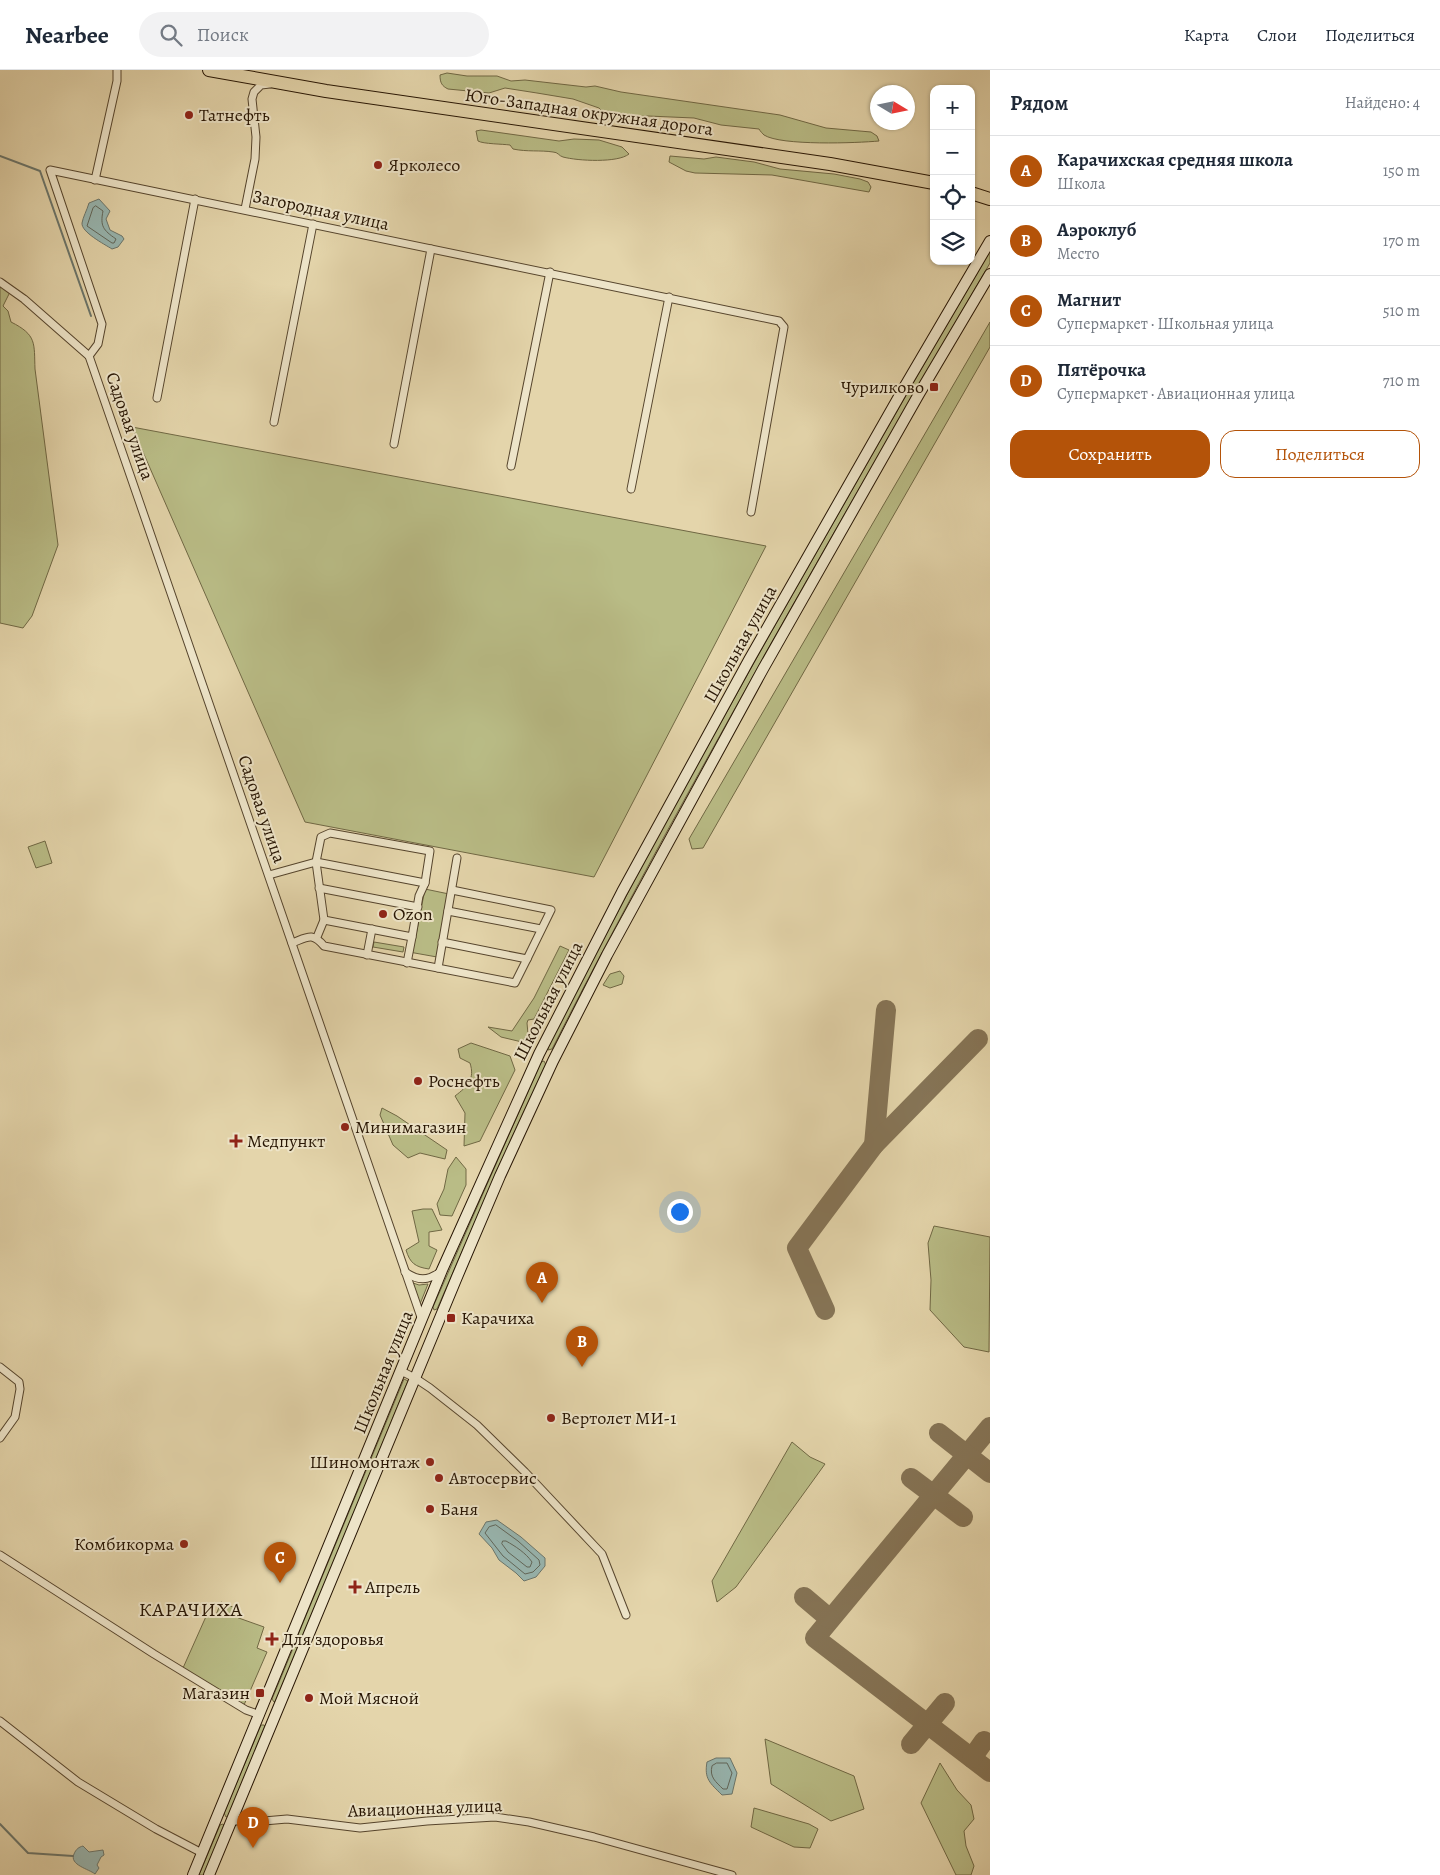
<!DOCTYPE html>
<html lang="ru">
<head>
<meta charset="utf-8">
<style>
	:root { --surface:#fff; --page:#f2f2f3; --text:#1f2937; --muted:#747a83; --line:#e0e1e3; --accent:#b45309 }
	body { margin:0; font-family:Alegreya,serif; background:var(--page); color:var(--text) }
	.controls { position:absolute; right:15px; top:15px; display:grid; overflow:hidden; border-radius:10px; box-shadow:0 1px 4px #0004 }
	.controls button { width:45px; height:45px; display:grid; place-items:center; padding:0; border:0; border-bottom:1px solid var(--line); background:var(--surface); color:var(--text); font:25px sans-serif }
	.compass { position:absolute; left:870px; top:15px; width:45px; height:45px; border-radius:50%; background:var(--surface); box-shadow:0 1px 4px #0004; rotate:100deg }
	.you { position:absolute; left:679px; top:1141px; width:18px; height:18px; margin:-12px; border:4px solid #fff; border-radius:50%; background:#1a73e8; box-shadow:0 0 0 8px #1a73e833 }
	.badge { display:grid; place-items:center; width:32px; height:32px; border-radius:50%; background:var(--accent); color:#fff; font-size:16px; font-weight:700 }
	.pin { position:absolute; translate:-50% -41px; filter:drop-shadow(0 1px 2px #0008) }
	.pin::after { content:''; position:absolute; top:26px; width:18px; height:15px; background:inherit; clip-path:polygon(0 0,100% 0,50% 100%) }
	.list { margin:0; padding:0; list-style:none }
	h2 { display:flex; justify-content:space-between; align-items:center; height:65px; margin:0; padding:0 20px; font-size:21px }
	h2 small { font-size:16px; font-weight:400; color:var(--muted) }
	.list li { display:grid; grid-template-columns:32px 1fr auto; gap:15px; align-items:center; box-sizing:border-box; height:70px; padding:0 20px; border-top:1px solid var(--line) }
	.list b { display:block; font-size:19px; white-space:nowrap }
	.list p { margin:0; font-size:16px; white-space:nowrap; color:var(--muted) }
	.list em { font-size:16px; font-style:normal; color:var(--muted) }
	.actions { display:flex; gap:10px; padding:15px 20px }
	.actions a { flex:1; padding:11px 0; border:1px solid var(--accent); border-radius:15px; text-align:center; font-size:18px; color:var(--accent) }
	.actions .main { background:var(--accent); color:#fff }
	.icon { flex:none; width:28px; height:28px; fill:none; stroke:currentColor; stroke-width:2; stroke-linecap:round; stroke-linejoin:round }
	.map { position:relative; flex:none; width:990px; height:1805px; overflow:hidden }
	header { display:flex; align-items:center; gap:30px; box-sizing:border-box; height:70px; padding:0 25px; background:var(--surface); border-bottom:1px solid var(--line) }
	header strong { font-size:24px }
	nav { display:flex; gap:28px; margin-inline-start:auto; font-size:18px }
	.search { width:350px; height:45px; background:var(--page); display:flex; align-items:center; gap:12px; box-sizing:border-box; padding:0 18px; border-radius:28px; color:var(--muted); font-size:19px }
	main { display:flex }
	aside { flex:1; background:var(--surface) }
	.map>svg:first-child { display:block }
	.green { fill:#b9bc86; stroke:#706844 }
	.water { fill:#98b7b2; stroke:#6b766c }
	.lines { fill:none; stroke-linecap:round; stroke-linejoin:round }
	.shore { stroke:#60665a; stroke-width:1 }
	.stream { stroke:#6b766c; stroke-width:2 }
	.taxiway { stroke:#867557; stroke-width:20 }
	.street-casing { stroke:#56452d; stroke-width:9 }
	.secondary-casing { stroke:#271503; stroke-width:12 }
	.highway-casing { stroke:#271503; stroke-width:14 }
	.street { stroke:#ede4c8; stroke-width:7 }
	.secondary { stroke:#ede4c8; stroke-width:10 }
	.highway { stroke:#e4d5ab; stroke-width:12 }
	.poi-dot { fill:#8f2418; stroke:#ede4c8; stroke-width:2 }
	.labels { text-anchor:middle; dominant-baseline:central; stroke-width:4; stroke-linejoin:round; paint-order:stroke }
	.street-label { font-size:18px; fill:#271503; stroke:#ede4c8 }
	.poi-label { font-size:18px; fill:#271503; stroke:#ede4c8; text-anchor:start }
	.quarter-label { font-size:20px; letter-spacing:1px; fill:#271503; stroke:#ede4c8 }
</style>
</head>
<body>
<header>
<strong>Nearbee</strong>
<div class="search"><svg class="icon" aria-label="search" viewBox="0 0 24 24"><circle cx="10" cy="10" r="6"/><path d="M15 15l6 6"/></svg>Поиск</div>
<nav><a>Карта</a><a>Слои</a><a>Поделиться</a></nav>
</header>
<main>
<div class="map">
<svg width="990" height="1805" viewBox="0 0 990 1805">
	<rect width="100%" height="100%" fill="#e4d5ab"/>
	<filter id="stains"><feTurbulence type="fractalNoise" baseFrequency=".004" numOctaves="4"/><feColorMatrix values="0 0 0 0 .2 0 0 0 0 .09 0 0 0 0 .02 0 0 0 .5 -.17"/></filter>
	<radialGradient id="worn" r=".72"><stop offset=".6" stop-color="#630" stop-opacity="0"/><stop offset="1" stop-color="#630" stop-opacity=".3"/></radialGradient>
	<g class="green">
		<path d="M447 3 467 6H497L511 11 525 10 586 17 595 16 621 22 780 45 826 58 871 62 877 66 879 71C857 73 781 76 764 65 763 64 760 61 759 59L721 55 694 48 648 46 630 47 605 44 599 38 573 29 537 23 505 18 489 23 448 19C442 16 440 13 440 5Z"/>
		<path d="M481 60 559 71 574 69 599 70 622 77 629 84C618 93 578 91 563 87 559 86 558 82 553 82 540 80 527 82 513 79L510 75C503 74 483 74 478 71L476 61Z"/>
		<path d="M670 86 704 89 716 87 754 92 780 99 834 104 860 109 868 112 871 117 869 122 772 105 695 103 686 101 669 92Z"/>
		<path d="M990 181V193C922 309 855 425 789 542 708 686 627 831 552 979L548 980V977C620 833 699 691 778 550 848 427 918 303 990 181Z"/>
		<path d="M0 215 11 220 3 236 8 241 11 252C37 265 34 273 35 299L58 475 32 546 23 558 0 553Z"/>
		<path d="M990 252V277L703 778 692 779 689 769Z"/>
		<path d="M132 357 766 476 594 807 305 752Z"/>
		<path d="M45 771 52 793 36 798 28 777Z"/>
		<path d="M425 819 449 824 437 887 409 882 416 865Z"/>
		<path d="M374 872 404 877 403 882 373 877Z"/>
		<path d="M560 876 569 880 534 949 528 950 527 953 528 964 522 972 501 967 488 957 512 961 534 928Z"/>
		<path d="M620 901 624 906 622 914 610 918 603 915 610 904Z"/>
		<path d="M471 973 510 986 515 1000 480 1071 464 1076 465 1043 455 1026C468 1016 475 1009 470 993L460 988 458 979Z"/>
		<path d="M544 991 546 995 496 1104 437 1239 434 1240 433 1237 541 992Z"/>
		<path d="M382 1038 397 1046 447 1080 445 1089 420 1083 408 1088 393 1075 380 1045Z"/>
		<path d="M456 1087 466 1099V1115L452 1146 440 1145 437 1134 444 1119 448 1099Z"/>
		<path d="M423 1139H432L442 1160 429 1162V1176L437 1180 429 1199C415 1197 410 1193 406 1180L419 1172 412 1141Z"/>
		<path d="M934 1156 990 1167 989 1282 964 1277 930 1240 931 1210 928 1173Z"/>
		<path d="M413 1213 419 1215 428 1214 420 1234Z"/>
		<path d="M404 1309 408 1311 303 1567 298 1565Z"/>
		<path d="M792 1372 810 1387 825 1394 736 1517 717 1532 712 1511Z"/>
		<path d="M221 1532 235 1538 233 1546 264 1557 257 1578 267 1582 244 1635 183 1598 208 1542 216 1545Z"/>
		<path d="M294 1576 298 1579 277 1630 274 1632 272 1629Z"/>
		<path d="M261 1655H264L266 1658 229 1746 226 1747 224 1743Z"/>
		<path d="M765 1669 854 1706 864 1739 831 1751 771 1714Z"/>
		<path d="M940 1693 957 1720 971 1735 974 1749 964 1761 966 1776 974 1796 971 1805H956L921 1733Z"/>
		<path d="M754 1738 809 1754 818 1759 810 1778 794 1777 751 1757Z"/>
		<path d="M223 1754 225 1756 204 1805H199L220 1755Z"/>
	</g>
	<g class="water">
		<path d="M99 129 110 141 106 149 110 160 122 166 124 169 118 177 112 179C104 174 81 162 82 153 83 147 87 140 89 133Z"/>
		<path d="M497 1450 521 1467 545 1488V1496L536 1507 524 1511 516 1503 499 1490 492 1478 479 1464 486 1452Z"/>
		<path d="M716 1688H730L737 1703 732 1724 722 1725C710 1713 704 1709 707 1692Z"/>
		<path d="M83 1776 89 1782 103 1780 104 1785 101 1787 97 1795 99 1798 95 1804C89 1799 69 1795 74 1784 76 1779 79 1777 83 1776Z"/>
	</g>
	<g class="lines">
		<g class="shore">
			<path d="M96 136 103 141C100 156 103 160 116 169L114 173H112L87 156 93 138Z"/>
			<path d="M496 1455 518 1471 539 1490 540 1495 533 1502 525 1504 503 1486 485 1463 489 1457Z"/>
			<path d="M503 1471H506C515 1476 526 1483 532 1492L530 1497H527L508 1482 502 1474Z"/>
			<path d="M717 1693H727L732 1703 727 1719H723C716 1712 709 1707 712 1696Z"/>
		</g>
		<g class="stream">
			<path d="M0 86 40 101 91 246"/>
			<path d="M0 1754 28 1783 73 1786"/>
		</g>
		<g class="taxiway">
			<path d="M874 1075 886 940"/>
			<path d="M825 1240 797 1178 874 1075 978 969"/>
			<path d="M990 1357 815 1568 990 1702"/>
			<path d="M939 1363 990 1403"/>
			<path d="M911 1408 963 1447"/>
			<path d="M804 1527 830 1549"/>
			<path d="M911 1674 945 1633"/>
			<path d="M972 1688 984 1671"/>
		</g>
		<defs>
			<g id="street">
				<path d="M95 110 117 11V0"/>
				<path d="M245 139 255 89 256 67 252 29 254 22 261 15 270 14"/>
				<path d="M0 212 24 229 89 286 422 1250"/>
				<path d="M89 286 98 274 102 254 50 100 779 251 784 257 751 442"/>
				<path d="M157 328 195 129"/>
				<path d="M274 352 313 154"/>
				<path d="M394 374 431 179"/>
				<path d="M511 396 550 202"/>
				<path d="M631 419 669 227"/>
				<path d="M330 763 430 781 425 813 419 826 412 867 324 850 316 792 321 767Z"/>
				<path d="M269 805 316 792 425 813"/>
				<path d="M319 818 418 837"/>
				<path d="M448 841 541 859"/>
				<path d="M317 867 324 850"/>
				<path d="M442 872 527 889 551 840 452 820"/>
				<path d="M292 873C308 867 312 862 324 876L515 913 527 889"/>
				<path d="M367 885 372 859"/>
				<path d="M407 893 412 867"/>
				<path d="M438 898 457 788"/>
				<path d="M405 1202C418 1211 428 1211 440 1202"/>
				<path d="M0 1297 19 1312 20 1319 15 1347 0 1368"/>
				<path d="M401 1301 415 1308 430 1318 477 1355 525 1402 602 1484 626 1545"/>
				<path d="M0 1485 154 1584 246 1640 260 1645"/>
				<path d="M0 1651 78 1712 156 1759 202 1783"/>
				<path d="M232 1751H264L287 1749 360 1758 427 1751 495 1747 529 1752 594 1767 732 1805"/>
			</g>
			<g id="secondary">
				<path d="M193 1805 442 1200 539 984 622 822 749 590 905 316 990 171"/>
				<path d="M209 1805 457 1207 500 1106 553 991 607 885 763 599 919 324 990 204"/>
			</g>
			<g id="highway">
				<path d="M209 0 326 21 830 94 934 113"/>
				<path d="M971 123 990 129"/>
			</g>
		</defs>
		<use href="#street" class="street-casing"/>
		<use href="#secondary" class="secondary-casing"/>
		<use href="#highway" class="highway-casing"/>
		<use href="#street" class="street"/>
		<use href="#secondary" class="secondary"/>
		<use href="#highway" class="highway"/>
	</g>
	<g class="poi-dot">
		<circle cx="189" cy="45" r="5"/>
		<circle cx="378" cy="95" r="5"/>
		<rect x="929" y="312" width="10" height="10" rx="2.5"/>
		<circle cx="383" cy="844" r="5"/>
		<circle cx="418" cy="1011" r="5"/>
		<circle cx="345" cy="1057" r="5"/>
		<path d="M233.5 1063.5h5v5h5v5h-5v5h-5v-5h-5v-5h5z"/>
		<rect x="446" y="1243" width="10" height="10" rx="2.5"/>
		<circle cx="551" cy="1348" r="5"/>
		<circle cx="430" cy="1392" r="5"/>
		<circle cx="439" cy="1408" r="5"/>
		<circle cx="430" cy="1439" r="5"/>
		<circle cx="184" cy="1474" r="5"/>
		<path d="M352.5 1509.5h5v5h5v5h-5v5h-5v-5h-5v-5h5z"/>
		<path d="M269.5 1561.5h5v5h5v5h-5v5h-5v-5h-5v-5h5z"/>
		<rect x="255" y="1618" width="10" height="10" rx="2.5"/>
		<circle cx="309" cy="1628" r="5"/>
	</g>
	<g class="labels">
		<g class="street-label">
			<text transform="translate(589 42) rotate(8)">Юго-Западная окружная дорога</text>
			<text transform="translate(321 140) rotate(12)">Загородная улица</text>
			<text transform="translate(130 356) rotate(71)">Садовая улица</text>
			<text transform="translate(740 574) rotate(-61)">Школьная улица</text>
			<text transform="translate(262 739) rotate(71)">Садовая улица</text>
			<text transform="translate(548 931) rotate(-63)">Школьная улица</text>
			<text transform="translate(383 1302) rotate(-68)">Школьная улица</text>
			<text transform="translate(425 1738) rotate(-2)">Авиационная улица</text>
		</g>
		<g class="poi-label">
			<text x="199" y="45">Татнефть</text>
			<text x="388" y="95">Ярколесо</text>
			<text x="924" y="317" text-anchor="end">Чурилково</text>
			<text x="393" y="844">Ozon</text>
			<text x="428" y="1011">Роснефть</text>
			<text x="355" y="1057">Минимагазин</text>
			<text x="247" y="1071">Медпункт</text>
			<text x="461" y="1248">Карачиха</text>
			<text x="561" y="1348">Вертолет МИ-1</text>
			<text x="420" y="1392" text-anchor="end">Шиномонтаж</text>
			<text x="449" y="1408">Автосервис</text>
			<text x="440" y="1439">Баня</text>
			<text x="174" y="1474" text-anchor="end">Комбикорма</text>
			<text x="365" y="1517">Апрель</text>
			<text x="282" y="1569">Для здоровья</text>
			<text x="250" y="1623" text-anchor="end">Магазин</text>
			<text x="319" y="1628">Мой Мясной</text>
		</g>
		<g class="quarter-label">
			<text x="191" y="1539">КАРАЧИХА</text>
		</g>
	</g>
	<rect width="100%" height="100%" filter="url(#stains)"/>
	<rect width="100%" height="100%" fill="url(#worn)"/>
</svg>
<div class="controls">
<button>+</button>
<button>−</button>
<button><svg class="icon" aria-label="locate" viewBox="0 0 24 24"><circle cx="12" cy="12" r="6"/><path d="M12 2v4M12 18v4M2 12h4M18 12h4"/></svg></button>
<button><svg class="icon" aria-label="layers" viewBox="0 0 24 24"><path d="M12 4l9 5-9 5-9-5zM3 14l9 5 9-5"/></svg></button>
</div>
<svg class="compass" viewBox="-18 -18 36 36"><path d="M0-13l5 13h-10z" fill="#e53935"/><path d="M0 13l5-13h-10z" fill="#747a83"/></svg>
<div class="you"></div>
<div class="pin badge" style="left:542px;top:1233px">A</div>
<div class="pin badge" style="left:582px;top:1297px">B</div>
<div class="pin badge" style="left:280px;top:1513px">C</div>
<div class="pin badge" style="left:253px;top:1778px">D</div>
</div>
<aside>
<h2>Рядом<small>Найдено: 4</small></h2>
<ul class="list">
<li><span class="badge">A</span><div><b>Карачихская средняя школа</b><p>Школа</p></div><em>150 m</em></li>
<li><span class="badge">B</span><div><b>Аэроклуб</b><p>Место</p></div><em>170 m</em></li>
<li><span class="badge">C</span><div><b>Магнит</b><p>Супермаркет · Школьная улица</p></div><em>510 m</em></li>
<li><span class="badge">D</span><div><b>Пятёрочка</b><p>Супермаркет · Авиационная улица</p></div><em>710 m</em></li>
</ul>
<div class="actions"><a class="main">Сохранить</a><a>Поделиться</a></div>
</aside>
</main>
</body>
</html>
